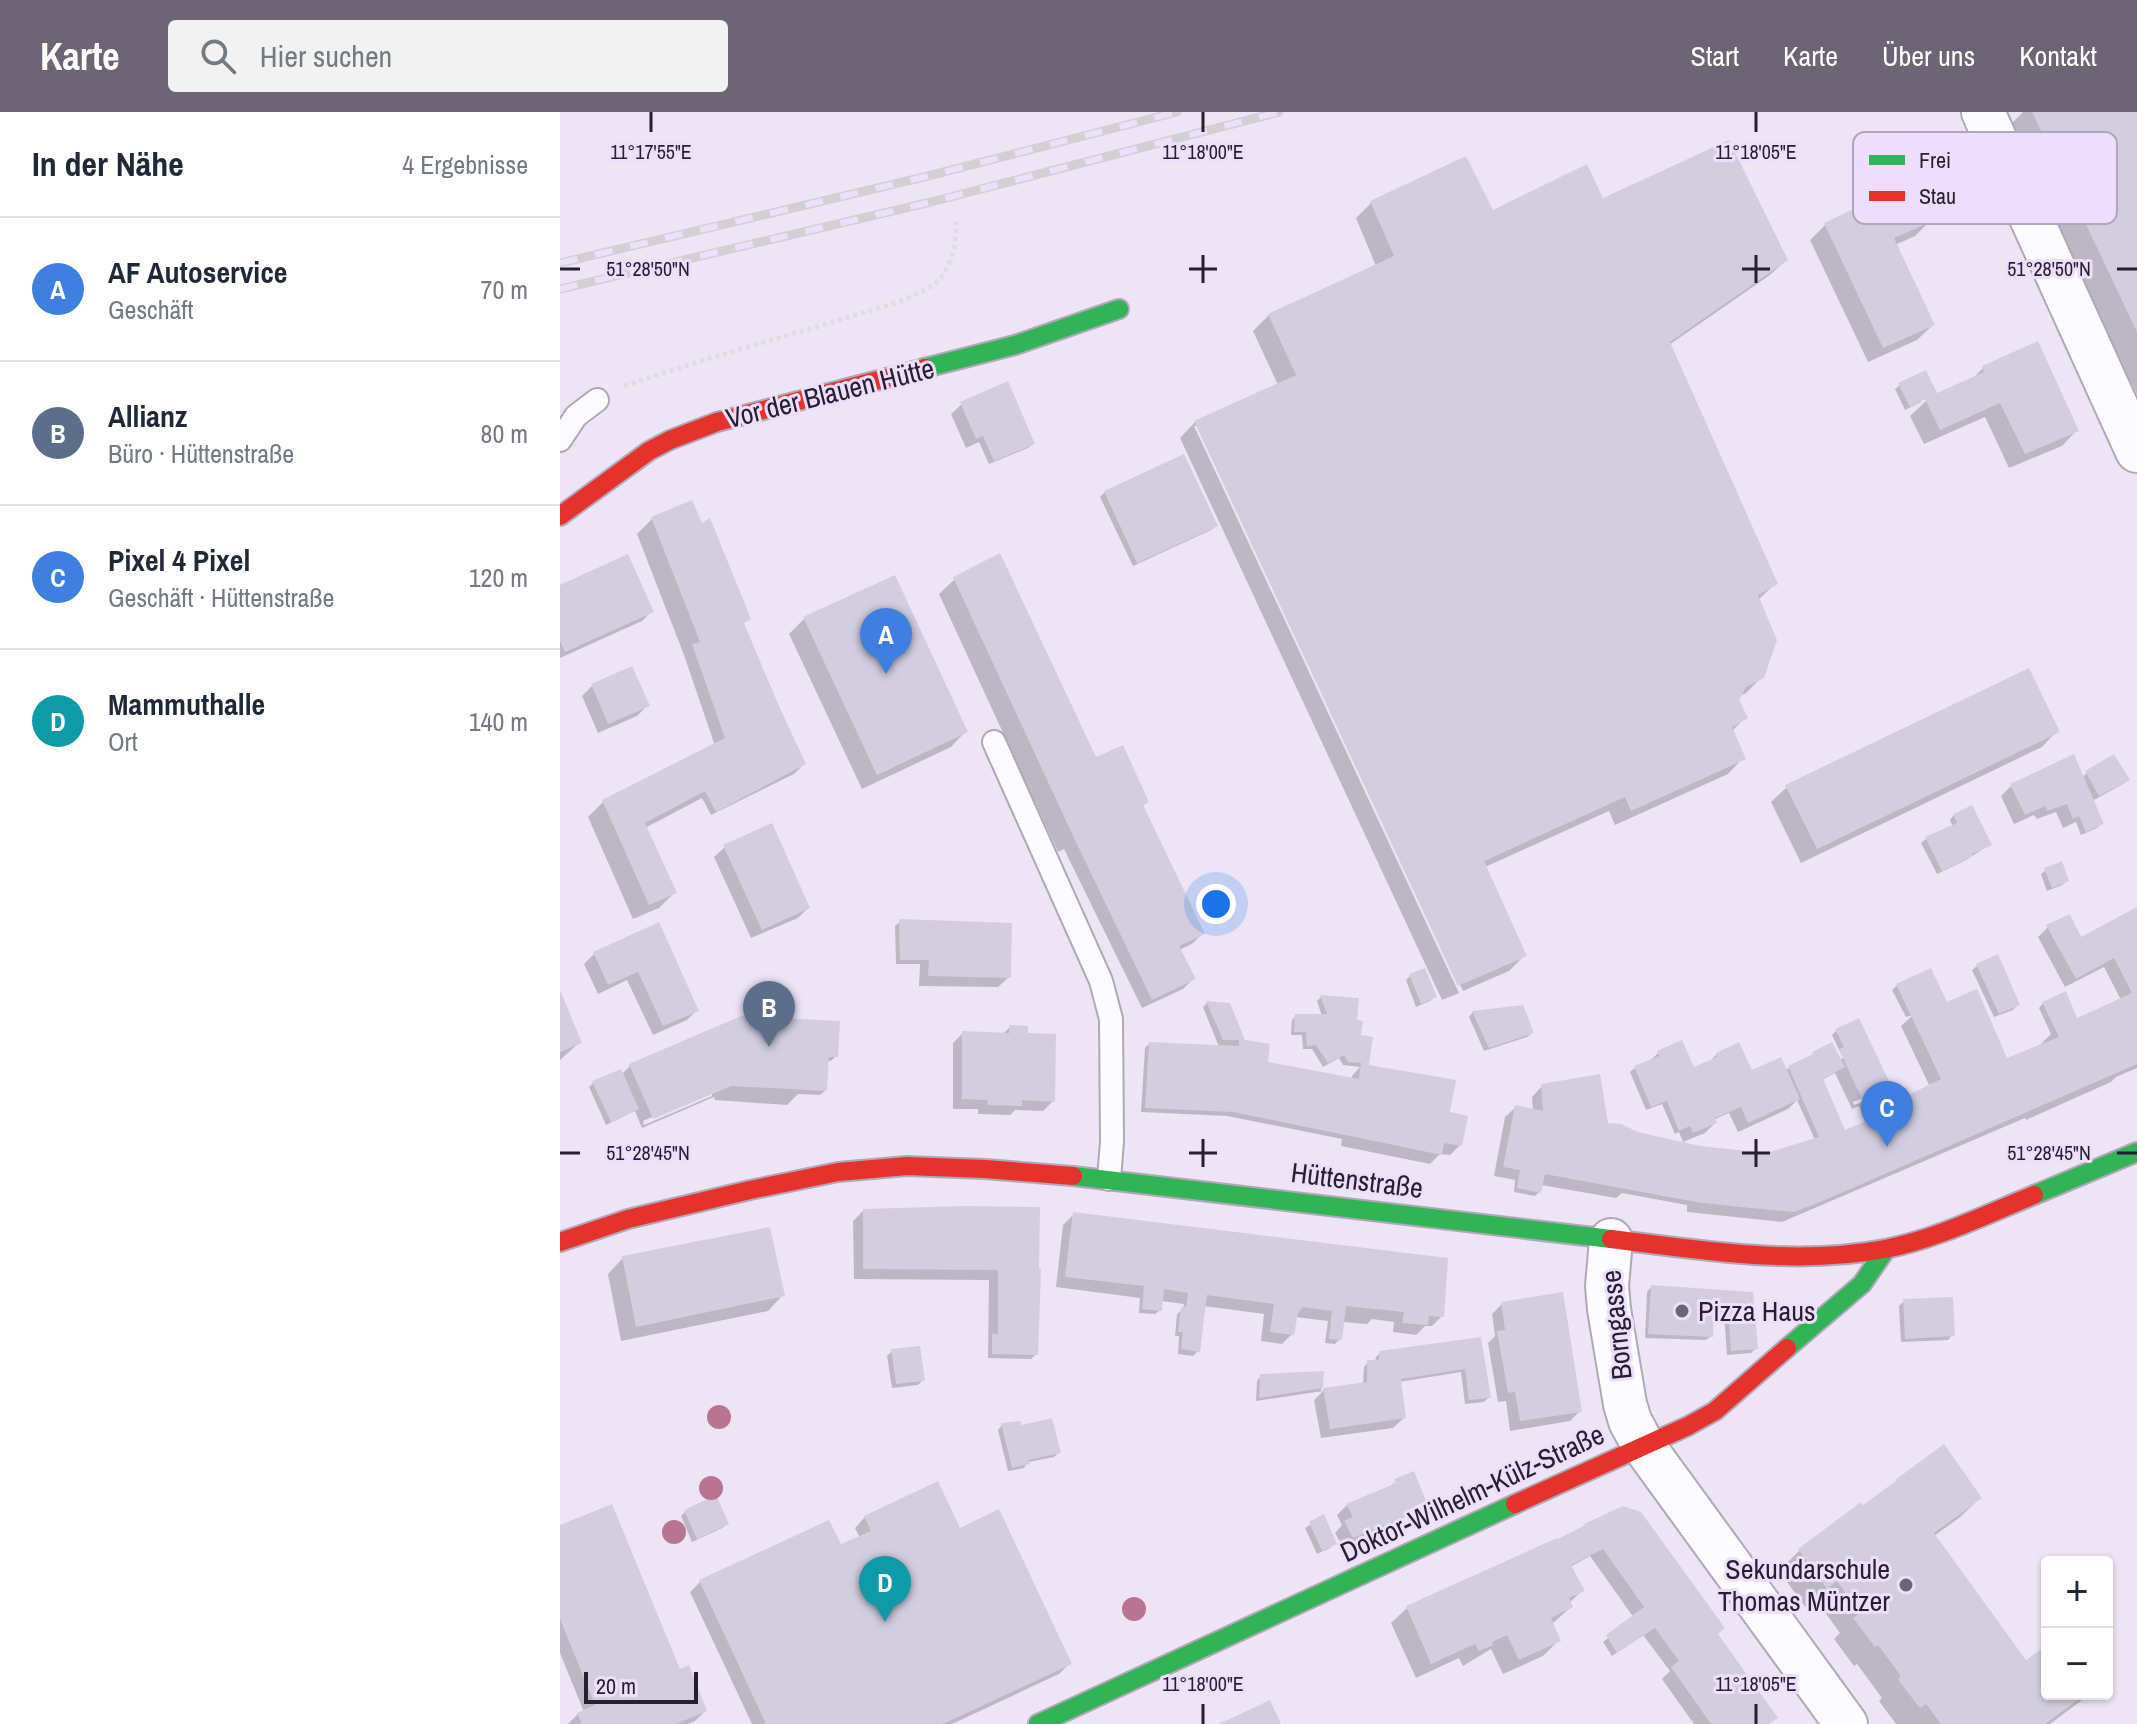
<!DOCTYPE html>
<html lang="de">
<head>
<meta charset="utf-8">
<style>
	:root { --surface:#fff; --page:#f2f2f3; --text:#1f2937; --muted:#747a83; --line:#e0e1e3; --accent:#6d6476 }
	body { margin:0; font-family:"Archivo Narrow",sans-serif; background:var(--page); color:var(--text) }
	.controls { position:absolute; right:24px; bottom:24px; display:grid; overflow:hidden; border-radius:8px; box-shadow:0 2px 6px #0004 }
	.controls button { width:72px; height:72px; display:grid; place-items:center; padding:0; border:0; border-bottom:2px solid var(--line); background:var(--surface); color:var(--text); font:40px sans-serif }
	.scale { position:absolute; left:24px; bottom:20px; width:114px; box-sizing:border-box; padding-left:8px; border:4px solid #281e31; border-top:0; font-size:22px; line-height:28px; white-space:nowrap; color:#281e31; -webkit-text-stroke:6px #eddefd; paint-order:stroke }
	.you { position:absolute; left:656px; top:792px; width:28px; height:28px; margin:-20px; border:6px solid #fff; border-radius:50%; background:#1a73e8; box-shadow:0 0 0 12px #1a73e833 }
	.badge { display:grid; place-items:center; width:52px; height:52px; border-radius:50%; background:var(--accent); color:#fff; font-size:26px; font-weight:700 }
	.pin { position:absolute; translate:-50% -66px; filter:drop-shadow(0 2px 4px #0008) }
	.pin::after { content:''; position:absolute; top:42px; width:28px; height:24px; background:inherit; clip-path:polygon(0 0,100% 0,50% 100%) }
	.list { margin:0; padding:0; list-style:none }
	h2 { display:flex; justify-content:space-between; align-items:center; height:104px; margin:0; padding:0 32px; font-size:34px }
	h2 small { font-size:26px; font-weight:400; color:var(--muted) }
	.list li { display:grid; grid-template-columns:52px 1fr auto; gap:24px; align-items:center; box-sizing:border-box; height:144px; padding:0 32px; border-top:2px solid var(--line) }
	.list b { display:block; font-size:30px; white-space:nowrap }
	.list p { margin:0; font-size:26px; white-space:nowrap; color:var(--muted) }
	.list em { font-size:26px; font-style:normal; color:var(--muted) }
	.icon { flex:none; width:44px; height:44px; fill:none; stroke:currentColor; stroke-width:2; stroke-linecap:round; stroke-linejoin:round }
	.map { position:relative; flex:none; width:1577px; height:1612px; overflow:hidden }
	header { display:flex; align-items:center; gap:48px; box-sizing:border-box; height:112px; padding:0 40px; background:var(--accent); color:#fff }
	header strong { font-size:38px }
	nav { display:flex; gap:44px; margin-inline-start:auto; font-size:28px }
	.search { width:560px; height:72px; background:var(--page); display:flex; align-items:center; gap:20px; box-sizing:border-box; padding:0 28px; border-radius:8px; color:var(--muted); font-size:30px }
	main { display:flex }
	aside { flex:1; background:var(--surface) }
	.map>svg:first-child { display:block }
	.shadow { fill:#0003; fill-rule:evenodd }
	.building { fill:#d2cee0 }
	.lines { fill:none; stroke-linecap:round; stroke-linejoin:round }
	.lane-casing { stroke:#b0a8b8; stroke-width:26 }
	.street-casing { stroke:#b0a8b8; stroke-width:46 }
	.fast-casing { stroke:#b0a8b8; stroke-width:22 }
	.jam-casing { stroke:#b0a8b8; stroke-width:22 }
	.path { stroke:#dfdce2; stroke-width:5; stroke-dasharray:4 4; stroke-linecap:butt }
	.lane { stroke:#fcfbfe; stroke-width:22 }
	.street { stroke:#fcfbfe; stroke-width:42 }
	.fast { stroke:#30b455; stroke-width:18 }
	.jam { stroke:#e5322d; stroke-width:18 }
	.rail-casing { stroke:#d2cfd5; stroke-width:9 }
	.rail { stroke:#eddefd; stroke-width:6; stroke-dasharray:18; stroke-linecap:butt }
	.tree { fill:#b87591 }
	.ticks { fill:none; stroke:#281e31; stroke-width:3 }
	.poi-dot { fill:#6d6476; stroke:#eddefd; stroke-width:3 }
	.labels { text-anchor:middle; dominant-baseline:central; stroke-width:6; stroke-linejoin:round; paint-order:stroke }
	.street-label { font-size:28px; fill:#281e31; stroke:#eddefd }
	.poi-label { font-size:28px; fill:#281e31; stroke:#eddefd; text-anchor:start }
	.key { fill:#eddefd; stroke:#b2a4c0; stroke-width:2 }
	.key-label { font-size:22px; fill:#281e31 }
	.ticks-label { font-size:20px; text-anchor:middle; fill:#281e31; stroke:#eddefd; stroke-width:6; stroke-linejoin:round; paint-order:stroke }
</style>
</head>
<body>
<header>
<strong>Karte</strong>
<div class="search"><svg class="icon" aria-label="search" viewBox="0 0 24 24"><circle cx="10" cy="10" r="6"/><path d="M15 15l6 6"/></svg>Hier suchen</div>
<nav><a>Start</a><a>Karte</a><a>Über uns</a><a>Kontakt</a></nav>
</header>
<main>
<aside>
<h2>In der Nähe<small>4 Ergebnisse</small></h2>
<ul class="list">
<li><span class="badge" style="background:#3f7fe0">A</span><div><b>AF Autoservice</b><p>Geschäft</p></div><em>70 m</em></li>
<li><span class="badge" style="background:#5c6f8a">B</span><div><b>Allianz</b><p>Büro · Hüttenstraße</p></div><em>80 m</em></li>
<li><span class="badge" style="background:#3f7fe0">C</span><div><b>Pixel 4 Pixel</b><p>Geschäft · Hüttenstraße</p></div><em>120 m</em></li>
<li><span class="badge" style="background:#0f9aa8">D</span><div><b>Mammuthalle</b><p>Ort</p></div><em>140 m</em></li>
</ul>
</aside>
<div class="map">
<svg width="1577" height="1612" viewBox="0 0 1577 1612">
	<rect width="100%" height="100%" fill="#ede5f6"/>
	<g class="shadow">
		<path d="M1463 0H1577V283L1449 14Z"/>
		<path d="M1042 88 1226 148 1210 163 1109 233 1216 471 1198 488 1202 565 1186 581 1178 585 1186 605 1172 619 1183 646 1168 662 1055 713 1049 699 925 755 965 843 949 859 903 879 639 314H634L899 881 882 888 620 326 635 310 718 273 693 219 709 203 816 154 796 106 811 91 932 100Z"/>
		<path d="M1371 108 1355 124 1335 133 1373 213 1357 228 1308 250 1250 128 1265 113Z"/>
		<path d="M1423 256 1517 318 1502 334 1449 356 1425 305 1364 332 1350 304 1366 289 1411 268Z"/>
		<path d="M1340 273 1360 288 1361 290 1345 298 1335 277Z"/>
		<path d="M402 292 473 331 468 336 429 352 419 330 406 336 391 302Z"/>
		<path d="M545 380 655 414 651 418 573 454 540 385Z"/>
		<path d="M92 407 188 507 183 512 244 652 234 662 151 703 142 686 85 716 115 780 99 796 73 807 28 705 43 690 155 634 124 543 77 422Z"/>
		<path d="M395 467 535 649 587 690 582 695 642 822 632 832 619 838 633 867 623 877 582 896 504 737 498 740 379 482Z"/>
		<path d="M0 475 92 499 82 509 0 546Z"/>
		<path d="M244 507 406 619 391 635 302 677 229 522Z"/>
		<path d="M71 557 87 594 77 604 38 621 22 584 32 574Z"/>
		<path d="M1497 619 1482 635 1241 751 1211 690 1227 675Z"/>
		<path d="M1513 645 1522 665 1527 661 1567 668 1563 672 1532 689 1541 711 1537 716 1521 723 1516 710 1503 716 1496 700 1477 707 1474 703 1454 712 1441 684 1451 674Z"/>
		<path d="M1394 703 1429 733 1406 748 1377 762 1361 731 1366 727 1393 715 1390 708Z"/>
		<path d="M165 735 248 796 238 806 191 826 154 745Z"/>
		<path d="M1486 758 1507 769 1502 773 1487 779 1481 762Z"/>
		<path d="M1577 797V956L1556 965 1551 970 1466 1008 1465 1006 1222 1110 1127 1100V1093L1062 1081 1056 1086 981 1073 979 1080 975 1084 954 1080 955 1068 934 1064 945 1005 956 995 973 999 972 985 982 974 1046 1013 1141 1036 1207 1043 1255 1028 1237 988 1228 997 1178 1020 1169 1001 1153 1008 1155 1011 1145 1021 1123 1030 1119 1020 1115 1022 1102 992 1086 998 1070 960 1075 956 1089 950 1098 941 1133 959 1153 949 1152 947 1157 942 1191 961 1225 959 1229 956 1247 947 1253 942 1279 948 1283 946 1272 923 1276 919 1337 991 1370 975 1341 914 1353 903 1346 905 1332 878 1337 873 1385 893 1446 948 1480 933 1491 922 1479 896 1483 891 1516 908 1561 888 1544 855 1505 875 1478 825 1488 815 1520 828ZM1275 961 1292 997 1299 994 1306 1011 1277 1023 1262 968ZM1321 978V983L1294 993 1293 990Z"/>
		<path d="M340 810 449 865 438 875 359 874 360 852H336L335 814Z"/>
		<path d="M98 813 137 898 127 908 93 923 67 868 38 882 24 852 34 842Z"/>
		<path d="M1437 845 1457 893 1453 898 1434 905 1412 858 1417 854Z"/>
		<path d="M850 864 875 885 870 889 856 895 846 868Z"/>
		<path d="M0 883 19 931 0 948Z"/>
		<path d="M761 885 794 910 805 954 888 1002 900 1033 890 1043 880 1042 870 1052 781 1034 782 1027 667 1004 581 1000 585 936 589 932 659 935 643 895 647 891 705 952 791 968 792 964 800 955 783 953 779 946 763 955 752 937H743L742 923H731L732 908 736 904H762L757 889Z"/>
		<path d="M913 900 972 921 967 925 924 939 909 905Z"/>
		<path d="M450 915 493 989 483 999 455 998 450 1003 418 1002V997H393V931L403 921 442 923Z"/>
		<path d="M276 944 271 949H267L265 979 260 983 238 982 227 993 155 988 154 985 82 1016 75 999 46 1013 29 975 33 971 61 963 70 954ZM152 979V984L84 1013 83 1009Z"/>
		<path d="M478 1097 476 1242 471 1247 428 1246 429 1168 294 1167 293 1109 303 1099Z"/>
		<path d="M513 1103 882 1204 872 1214H865L856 1223 833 1220 834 1210 812 1207 807 1212 782 1210 780 1227 775 1232 765 1231 768 1209 735 1205 732 1222 722 1232 701 1229 704 1202 644 1194 638 1239 633 1244 618 1242 619 1224H615L617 1202 623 1197 624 1192 601 1189 600 1198 595 1202 579 1201 580 1186 496 1175 503 1113Z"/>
		<path d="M63 1146 223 1183 208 1199 61 1229 48 1162Z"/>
		<path d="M1091 1175 1191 1182 1196 1236 1191 1241 1167 1243 1164 1202H1152L1151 1224 1146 1228 1085 1226 1087 1180Z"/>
		<path d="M1344 1189 1392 1223 1388 1228 1341 1230 1339 1194Z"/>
		<path d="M942 1192 1020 1299 1010 1309 950 1319 946 1289 938 1290 928 1231 935 1224 932 1202Z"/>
		<path d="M920 1227 929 1285 924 1290 905 1292 901 1260 839 1270 844 1306 833 1316 761 1326 754 1288 763 1279 696 1289 697 1269 701 1264 762 1261 761 1279 803 1273 804 1255 808 1250H815L816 1245 820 1241Z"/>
		<path d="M332 1239 363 1268 358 1273 332 1276 327 1244Z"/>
		<path d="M442 1313 460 1316 499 1340 494 1345 468 1350 464 1356 448 1359 438 1318Z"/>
		<path d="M834 1370 840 1385 864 1389 846 1399 847 1402 837 1412 783 1435 775 1421 782 1413 777 1403 787 1393 832 1375Z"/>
		<path d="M1420 1386 1399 1406 1374 1424 1466 1550 1487 1535V1582H1530L1490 1612H1336L1319 1589 1322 1586 1297 1552 1294 1554 1274 1527 1280 1521 1256 1488 1246 1496 1219 1459 1239 1439 1301 1393 1303 1396Z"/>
		<path d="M125 1400 167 1412 162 1416 132 1430 121 1404Z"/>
		<path d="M305 1405 399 1418 509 1552 499 1562 392 1612H192L130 1480 140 1470 280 1435 300 1426 295 1416Z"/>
		<path d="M763 1405 774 1431 770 1436 757 1442 745 1416Z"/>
		<path d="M0 1415 119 1560 145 1599 135 1609 128 1612H8L18 1602 24 1600 0 1541Z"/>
		<path d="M1022 1417 1156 1523 1216 1605 1209 1612H1134L1102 1567 1110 1559 1083 1523 1052 1544 1043 1530 1074 1506 1030 1444 1010 1455 1022 1479 1009 1491 1011 1495 992 1512 999 1528 983 1544 943 1562 931 1537 903 1554 899 1546 856 1566 831 1511 847 1496Z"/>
	</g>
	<g class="building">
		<path d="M1472 0H1577V220L1513 85Z"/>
		<path d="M1169 28 1228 148 1110 230 1218 472 1198 483 1217 528 1204 566 1186 575 1179 588 1188 606 1172 615 1186 647 1071 699 1065 685 924 749 967 844 898 874 634 309 736 263 708 202 834 144 810 89 906 44 933 98 1027 52 1043 86Z"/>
		<path d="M1354 68 1373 109 1334 126 1375 213 1323 236 1264 111Z"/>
		<path d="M1478 229 1519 319 1465 342 1440 291 1380 318 1365 287 1350 295 1338 271 1366 258 1377 281 1424 260 1422 254Z"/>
		<path d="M448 269 475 332 434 349 423 324 416 327 400 290Z"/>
		<path d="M624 342 658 414 577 451 544 379Z"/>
		<path d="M132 388 142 411 150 406 191 507 184 511 217 590 246 652 156 700 145 679 85 711 117 781 89 793 42 688 165 626 132 532 140 530 91 405Z"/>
		<path d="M440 441 536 645 563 633 589 690 583 693 645 822 619 834 636 867 592 888 514 726 393 465Z"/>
		<path d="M68 442 94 500 5 540 0 529V473Z"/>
		<path d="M335 463 408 620 317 663 243 505Z"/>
		<path d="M72 554 90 594 48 612 31 572Z"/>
		<path d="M1469 556 1500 620 1257 737 1225 673Z"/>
		<path d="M1514 642 1544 712 1526 720 1519 704 1513 707 1507 692 1487 699 1485 694 1465 703 1450 672Z"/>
		<path d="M1554 642 1570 668 1539 684 1525 659Z"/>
		<path d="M1412 693 1432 733 1412 742 1413 744 1382 759 1365 725 1397 711 1393 702Z"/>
		<path d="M212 711 250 796 202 818 163 733Z"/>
		<path d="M1502 749 1509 769 1492 776 1484 756Z"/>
		<path d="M1577 795V952L1258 1091 1234 1100 1171 1094 1136 1090 985 1062 981 1081 957 1076 960 1058 943 1055 955 993 983 999 981 972 1040 962 1048 1011 1061 1012 1078 1020 1140 1034 1207 1041 1259 1025 1228 954 1253 942 1252 940 1272 930 1285 955 1263 967 1285 1018 1311 1007 1279 937 1284 935 1275 917 1299 906 1338 988 1381 967 1336 872 1371 856 1387 890 1417 877 1447 946 1499 925 1482 890 1506 879 1517 906 1572 881 1554 846 1516 867 1486 813 1510 802 1521 825Z"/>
		<path d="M339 807 452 811 451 866 368 864 369 848H340Z"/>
		<path d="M99 810 139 899 103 914 78 860 48 873 33 840Z"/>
		<path d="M1438 842 1460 893 1439 902 1416 852Z"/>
		<path d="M865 856 877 885 861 892 849 862Z"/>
		<path d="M0 878 22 931 0 940Z"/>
		<path d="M760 883 799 886 797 908 803 909 801 923 813 925 809 953 896 968 890 1000 908 1004 902 1034 884 1031 882 1043 673 1000 585 996 589 930 679 934V928H663L646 889 670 891 685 928 710 932 708 950 799 967 801 951 788 950 784 943 768 951 756 933 747 934 746 920H734L735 902H767Z"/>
		<path d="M963 893 974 921 929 936 912 899Z"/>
		<path d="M181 904 280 909 278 945H269L267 979 171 974 93 1007 69 952Z"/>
		<path d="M449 913 468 914V921L496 922 495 990 462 988V994L427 993 428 988 402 987V919L449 921Z"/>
		<path d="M1122 928 1134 955 1157 945 1156 941 1179 930 1192 958 1221 945 1240 987 1188 1011 1181 995 1155 1006 1157 1011 1133 1021 1130 1014 1119 1019 1107 989 1091 995 1074 954 1099 944 1097 939Z"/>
		<path d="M61 957 79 997 51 1010 32 969Z"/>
		<path d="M406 1094 480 1095 479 1157H481L478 1243 432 1242V1222H438V1158L303 1157V1097Z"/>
		<path d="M513 1100 888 1146 884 1205 869 1204 868 1213 842 1211 844 1200 786 1194 782 1228 769 1227 772 1199 743 1195 738 1201 734 1223 710 1220 714 1192 647 1183 640 1240 621 1237 623 1220H618L621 1195H626L628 1181 604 1177 602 1199 582 1197 584 1174 505 1165Z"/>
		<path d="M210 1115 225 1184 76 1215 62 1144Z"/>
		<path d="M1091 1173 1193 1180 1198 1237 1171 1239 1168 1199 1154 1198 1153 1225 1088 1222Z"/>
		<path d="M1003 1180 1022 1300 960 1309 955 1280 948 1281 937 1219 945 1218 941 1190Z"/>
		<path d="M1393 1185 1395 1224 1345 1227 1343 1187Z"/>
		<path d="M921 1225 931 1286 909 1288 905 1257 841 1267 846 1306 770 1317 763 1276 807 1270V1248H819V1239Z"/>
		<path d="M360 1234 365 1269 336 1272 331 1237Z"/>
		<path d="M764 1259 763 1276 699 1286 700 1262Z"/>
		<path d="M492 1306 501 1341 469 1348 470 1352 452 1356 441 1311 461 1309V1313Z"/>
		<path d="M1384 1332 1422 1386 1374 1421 1466 1548 1487 1533V1582H1526L1485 1612H1381L1366 1592 1360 1596 1349 1582 1338 1567 1341 1564 1318 1533 1315 1535 1293 1506 1300 1501 1277 1469 1267 1477 1238 1437 1301 1390 1303 1393 1336 1369 1335 1368Z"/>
		<path d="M854 1359 866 1389 848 1398 850 1402 793 1426 784 1409 793 1405 786 1392 836 1371 834 1367Z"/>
		<path d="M378 1369 400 1416 439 1397 512 1552 383 1612H206L139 1468 269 1408 281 1432 311 1419 304 1404Z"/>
		<path d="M156 1383 169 1412 137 1427 124 1398Z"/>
		<path d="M52 1392 120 1557 129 1553 147 1599 116 1612H22L17 1601 35 1593 0 1507V1413Z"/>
		<path d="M1063 1394 1081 1400 1165 1516 1158 1522 1218 1606 1209 1612H1151L1111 1555 1119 1549 1095 1516 1057 1541 1046 1523 1084 1495 1043 1437 1011 1453 1025 1479 1009 1486 1013 1495 991 1506 1001 1529 959 1548 947 1523 932 1530 933 1533 919 1539 915 1532 871 1552 846 1494 988 1430 997 1426 998 1427 1025 1413 1024 1412Z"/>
		<path d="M764 1402 777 1432 762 1439 749 1410Z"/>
		<path d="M710 1588 721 1612H658L672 1606Z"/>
	</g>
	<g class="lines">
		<defs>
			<g id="lane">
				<path d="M0 328 16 304 37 288"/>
				<path d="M434 630 541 869 551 907 552 1029 549 1067"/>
			</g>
			<g id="street">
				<path d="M1423 0 1577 339"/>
				<path d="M1051 1128 1047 1174 1049 1197 1065 1292 1070 1309 1083 1333 1286 1612"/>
			</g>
			<g id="fast">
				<path d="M365 256 455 233 559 197"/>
				<path d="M513 1064 1051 1127"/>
				<path d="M1474 1083 1577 1040"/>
				<path d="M1227 1236 1302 1172 1326 1137"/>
				<path d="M478 1612 955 1392"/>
			</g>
			<g id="jam">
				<path d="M0 404 89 339 110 328 157 310 365 256"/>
				<path d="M1051 1127C1141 1138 1234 1154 1325 1137 1376 1127 1425 1103 1474 1083"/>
				<path d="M0 1130 68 1107 190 1078 278 1060 347 1054 425 1057 513 1064"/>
				<path d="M955 1392 1128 1314 1155 1299 1227 1236"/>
			</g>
		</defs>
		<use href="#lane" class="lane-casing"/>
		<use href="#street" class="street-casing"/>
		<use href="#fast" class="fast-casing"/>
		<use href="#jam" class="jam-casing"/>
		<path class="path" d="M64 274C134 250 205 230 276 209 303 200 360 187 379 168 392 153 397 129 396 110"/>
		<use href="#lane" class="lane"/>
		<use href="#street" class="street"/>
		<use href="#fast" class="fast"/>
		<use href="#jam" class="jam"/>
		<defs>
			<g id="rail">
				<path d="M0 151 364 65 617 0"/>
				<path d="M0 177 371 90 719 0"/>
			</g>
		</defs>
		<use href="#rail" class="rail-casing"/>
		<use href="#rail" class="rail"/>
	</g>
	<g class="tree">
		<circle cx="159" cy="1305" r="12"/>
		<circle cx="151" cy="1376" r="12"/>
		<circle cx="114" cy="1420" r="12"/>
		<circle cx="574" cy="1497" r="12"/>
	</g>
	<path class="ticks" d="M91 0V20M643 0V20M1196 0V20M643 143V171M1196 143V171M0 157H20M629 157H657M1182 157H1210M1557 157H1577M643 1027V1055M1196 1027V1055M0 1041H20M629 1041H657M1182 1041H1210M1557 1041H1577M643 1592V1612M1196 1592V1612"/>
	<g class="poi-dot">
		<circle cx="1122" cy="1199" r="8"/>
		<circle cx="1346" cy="1473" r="8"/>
	</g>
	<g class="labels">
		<g class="street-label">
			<text transform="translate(270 281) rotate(-14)">Vor der Blauen Hütte</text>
			<text transform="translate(797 1068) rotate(7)">Hüttenstraße</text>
			<text transform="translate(1056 1213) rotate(-96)">Borngasse</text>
			<text transform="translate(912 1381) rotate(-25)">Doktor-Wilhelm-Külz-Straße</text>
		</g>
		<g class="poi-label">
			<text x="1138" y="1199">Pizza Haus</text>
			<text x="1330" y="1457" text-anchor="end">Sekundarschule<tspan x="1330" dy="32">Thomas Müntzer</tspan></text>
		</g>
	</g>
	<rect x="1293" y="20" width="264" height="92" rx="12" class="key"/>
	<rect x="1309" y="43" width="36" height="10" fill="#30b455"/>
	<rect x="1309" y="79" width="36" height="10" fill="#e5322d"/>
	<g class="key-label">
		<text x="1359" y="56">Frei</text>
		<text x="1359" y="92">Stau</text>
	</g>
	<g class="ticks-label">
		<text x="91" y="47">11°17'55"E</text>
		<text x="643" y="47">11°18'00"E</text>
		<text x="1196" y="47">11°18'05"E</text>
		<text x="88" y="164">51°28'50"N</text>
		<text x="1489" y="164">51°28'50"N</text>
		<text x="88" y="1048">51°28'45"N</text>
		<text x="1489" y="1048">51°28'45"N</text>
		<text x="643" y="1579">11°18'00"E</text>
		<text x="1196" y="1579">11°18'05"E</text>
	</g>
</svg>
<div class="controls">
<button>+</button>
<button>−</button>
</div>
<div class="scale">20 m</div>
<div class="you"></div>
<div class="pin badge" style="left:326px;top:562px;background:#3f7fe0">A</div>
<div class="pin badge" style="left:209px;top:935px;background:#5c6f8a">B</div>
<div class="pin badge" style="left:1327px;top:1035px;background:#3f7fe0">C</div>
<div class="pin badge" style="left:325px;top:1510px;background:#0f9aa8">D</div>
</div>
</main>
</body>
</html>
